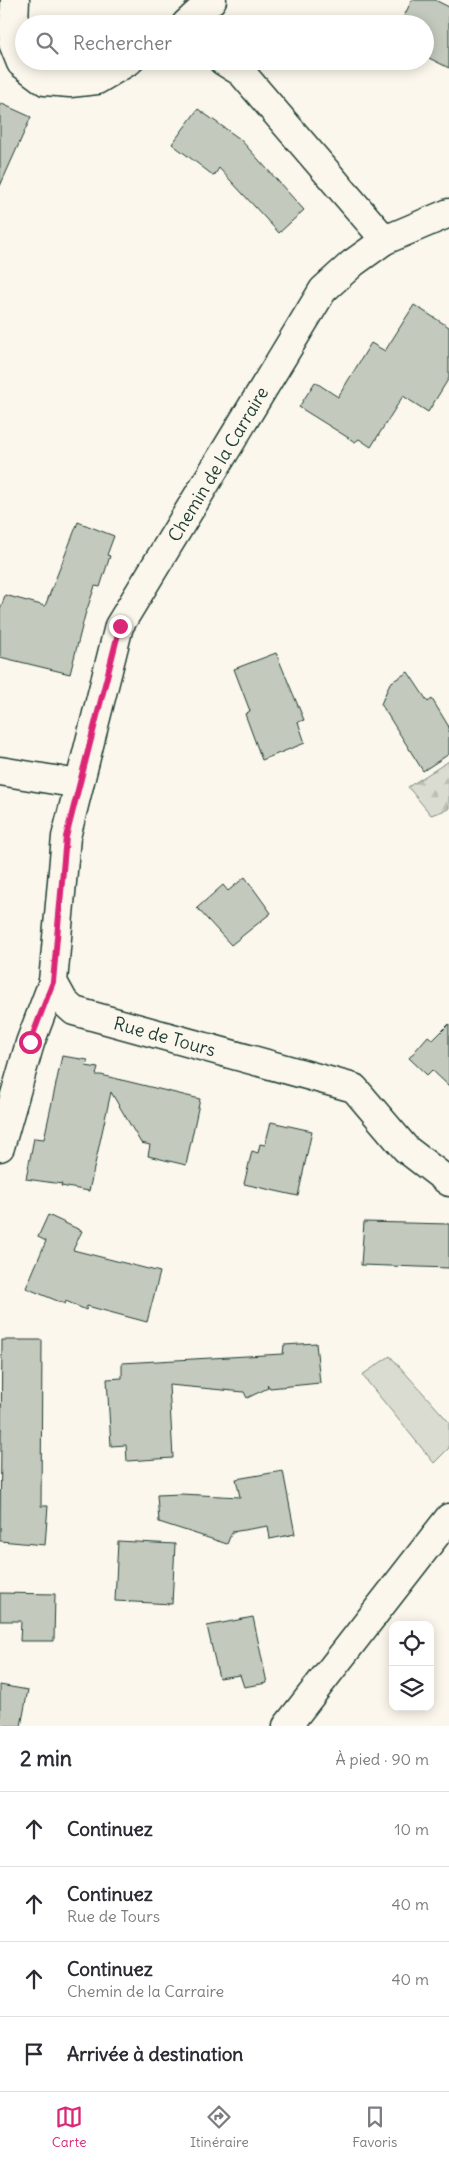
<!DOCTYPE html>
<html lang="fr">
<head>
<meta charset="utf-8">
<style>
	:root { --surface:#fff; --page:#f2f2f3; --text:#2b2b33; --muted:#7c7c81; --line:#e1e1e2; --accent:#db2777 }
	body { margin:0; font-family:Delius,sans-serif; background:var(--page); color:var(--text) }
	.controls { position:absolute; right:15px; bottom:15px; display:grid; overflow:hidden; border-radius:10px; box-shadow:0 2px 12px #0003 }
	.controls button { width:45px; height:45px; display:grid; place-items:center; padding:0; border:0; border-bottom:1px solid var(--line); background:var(--surface); color:var(--text); font:25px sans-serif }
	.stop { position:absolute; width:15px; height:15px; margin:-11px; border:4px solid #db2777; border-radius:50%; background:#fff }
	.stop.end { background:#db2777; border-color:#fff; box-shadow:0 1px 5px #0008 }
	.list { margin:0; padding:0; list-style:none }
	h2 { display:flex; justify-content:space-between; align-items:center; height:65px; margin:0; padding:0 20px; font-size:21px }
	h2 small { font-size:16px; font-weight:400; color:var(--muted) }
	.list li { display:grid; grid-template-columns:32px 1fr auto; gap:15px; align-items:center; box-sizing:border-box; height:75px; padding:0 20px; border-top:1px solid var(--line) }
	.list b { display:block; font-size:19px; white-space:nowrap }
	.list p { margin:0; font-size:16px; white-space:nowrap; color:var(--muted) }
	.list em { font-size:16px; font-style:normal; color:var(--muted) }
	.icon { flex:none; width:28px; height:28px; fill:none; stroke:currentColor; stroke-width:2; stroke-linecap:round; stroke-linejoin:round }
	.map { position:relative; flex:none; width:449px; height:1726px; overflow:hidden }
	.search { position:absolute; background:var(--surface); box-shadow:0 2px 12px #0003; left:15px; right:15px; top:15px; height:55px; display:flex; align-items:center; gap:12px; box-sizing:border-box; padding:0 18px; border-radius:28px; color:var(--muted); font-size:19px }
	.sheet { height:365px; background:var(--surface) }
	nav { display:flex; justify-content:space-around; align-items:center; box-sizing:border-box; height:70px; border-top:1px solid var(--line); background:var(--surface); font-size:14px; color:var(--muted) }
	nav a { display:grid; justify-items:center; gap:2px }
	nav .on { color:var(--accent) }
	.map>svg:first-child { display:block }
	.forest { fill:url(#forest-firs); stroke:#7d8c82 }
	.park { fill:#dbdcd1; stroke:#7d8c82 }
	.building { fill:#c4c9be; stroke:#1f3d34 }
	.lines { fill:none; stroke-linecap:round; stroke-linejoin:round }
	.street-casing { stroke:#1f3d34; stroke-width:31 }
	.street { stroke:#fbf7ec; stroke-width:28 }
	.route { stroke:#db2777; stroke-width:6 }
	.labels { text-anchor:middle; dominant-baseline:central; stroke-width:4.5; stroke-linejoin:round; paint-order:stroke }
	.street-label { font-size:18px; fill:#1f3d34; stroke:#fbf7ec }
</style>
</head>
<body>
<div class="map">
<svg width="449" height="1726" viewBox="0 0 449 1726">
	<defs>
		<pattern id="forest-firs" width="22" height="20" patternUnits="userSpaceOnUse" patternTransform="scale(1.25)"><rect width="22" height="20" fill="#dbdcd1"/><path d="M5 1l3.5 6h-7zM16 11l3.5 6h-7z" fill="#bcbeb4"/></pattern>
	</defs>
	<rect width="100%" height="100%" fill="#fbf7ec"/>
	<filter id="ink" filterUnits="userSpaceOnUse"><feTurbulence type="fractalNoise" baseFrequency=".02" numOctaves="2"/><feDisplacementMap in="SourceGraphic" scale="10" xChannelSelector="R" yChannelSelector="G"/><feConvolveMatrix kernelMatrix="1 2 1 2 8 2 1 2 1" color-interpolation-filters="sRGB"/></filter>
	<g filter="url(#ink)">
		<path class="forest" d="M449 761V809L431 815 408 787Z"/>
		<path class="park" d="M390 1356 449 1422V1448L434 1463 362 1375Z"/>
		<g class="building">
			<path d="M412 0H435L449 7V68L425 56V24H400Z"/>
			<path d="M0 103 31 117 0 186Z"/>
			<path d="M198 109 240 139 304 210 279 233 219 168 214 176 172 144Z"/>
			<path d="M414 305 449 327V378L428 412 403 396 371 447 359 439 355 442 299 407 315 382 338 397 371 343 385 351Z"/>
			<path d="M78 522 114 536 107 555 110 556 100 587 95 586 85 615 70 674 0 657V611L5 595 45 606Z"/>
			<path d="M276 653 304 720 298 722 305 743 262 760 245 714 250 711 234 669Z"/>
			<path d="M408 672 428 702 432 699 449 727V754L423 771 381 704 390 683Z"/>
			<path d="M245 877 271 913 231 945 197 908 223 885 228 891Z"/>
			<path d="M449 1024V1086L432 1070 427 1075 409 1058 428 1036 433 1040Z"/>
			<path d="M62 1056 88 1060 86 1066 98 1068 96 1075H101L200 1099 186 1165 148 1156 150 1145 141 1143 111 1092 89 1191 61 1186 62 1184 26 1179 34 1138 44 1139Z"/>
			<path d="M271 1122 312 1131 298 1196 244 1184 252 1151 258 1153 260 1144 265 1145Z"/>
			<path d="M48 1215 82 1231 73 1250 160 1272 147 1322 87 1306 86 1310 66 1301 65 1304 26 1288 46 1241 38 1237Z"/>
			<path d="M364 1222 449 1224V1268L361 1265Z"/>
			<path d="M2 1340H42L41 1506H48L45 1545 0 1541Z"/>
			<path d="M316 1343 320 1383 270 1388 267 1384 268 1388 247 1398 244 1392 169 1385 173 1458 127 1461 126 1445 111 1446 107 1379 122 1378V1363L283 1354 284 1345Z"/>
			<path d="M283 1471 295 1534 270 1539 268 1526 232 1532 227 1544 159 1522 157 1495 181 1494 240 1497 236 1479Z"/>
			<path d="M118 1541 175 1544 172 1604 115 1601Z"/>
			<path d="M0 1593 55 1594 54 1641H20L21 1621H0Z"/>
			<path d="M253 1617 267 1683 244 1687 240 1675 219 1678 207 1626Z"/>
			<path d="M0 1685 28 1690 21 1726H0Z"/>
		</g>
		<g class="lines">
			<defs>
				<g id="street">
					<path d="M15 0 13 43 21 63 45 81 70 83 97 80 129 61"/>
					<path d="M186 24 212 0"/>
					<path d="M223 61 241 72 385 240"/>
					<path id="s1" d="M449 213 385 240 353 263 323 290 119 626 66 837 53 982 64 1002 74 1011 354 1088 406 1149 449 1182"/>
					<path d="M0 771 79 784"/>
					<path d="M0 1147 30 1043 53 982"/>
					<path d="M287 1726 449 1518"/>
				</g>
			</defs>
			<use href="#street" class="street-casing"/>
			<use href="#street" class="street"/>
		</g>
	</g>
	<g class="lines" filter="url(#ink)">
		<path class="route" d="M30 1042 53 982 66 837 120 626"/>
	</g>
	<g class="labels">
		<g class="street-label">
			<text transform="translate(218 464) rotate(-59)">Chemin de la Carraire</text>
			<text stroke="none"><textPath href="#s1" startOffset="1036">Rue de Tours</textPath></text>
		</g>
	</g>
</svg>
<div class="controls">
<button><svg class="icon" aria-label="locate" viewBox="0 0 24 24"><circle cx="12" cy="12" r="6"/><path d="M12 2v4M12 18v4M2 12h4M18 12h4"/></svg></button>
<button><svg class="icon" aria-label="layers" viewBox="0 0 24 24"><path d="M12 4l9 5-9 5-9-5zM3 14l9 5 9-5"/></svg></button>
</div>
<div class="stop" style="left:30px;top:1042px"></div>
<div class="stop end" style="left:120px;top:626px"></div>
<div class="search"><svg class="icon" aria-label="search" viewBox="0 0 24 24"><circle cx="10" cy="10" r="6"/><path d="M15 15l6 6"/></svg>Rechercher</div>
</div>
<section class="sheet">
<h2>2 min<small>À pied · 90 m</small></h2>
<ul class="list">
<li><svg class="icon" aria-label="ahead" viewBox="0 0 24 24"><path d="M12 20V5M6 11l6-6 6 6"/></svg><div><b>Continuez</b></div><em>10 m</em></li>
<li><svg class="icon" aria-label="ahead" viewBox="0 0 24 24"><path d="M12 20V5M6 11l6-6 6 6"/></svg><div><b>Continuez</b><p>Rue de Tours</p></div><em>40 m</em></li>
<li><svg class="icon" aria-label="ahead" viewBox="0 0 24 24"><path d="M12 20V5M6 11l6-6 6 6"/></svg><div><b>Continuez</b><p>Chemin de la Carraire</p></div><em>40 m</em></li>
<li><svg class="icon" aria-label="arrive" viewBox="0 0 24 24"><path d="M6 21V4h12l-3 4 3 4H6"/></svg><div><b>Arrivée à destination</b></div></li>
</ul>
</section>
<nav>
<a class="on"><svg class="icon" aria-label="map" viewBox="0 0 24 24"><path d="M3 6l6-2 6 2 6-2v14l-6 2-6-2-6 2zM9 4v14M15 6v14"/></svg>Carte</a>
<a><svg class="icon" aria-label="directions" viewBox="0 0 24 24"><path d="M12 3l9 9-9 9-9-9zM9 14v-3h6M13 9l2 2-2 2"/></svg>Itinéraire</a>
<a><svg class="icon" aria-label="saved" viewBox="0 0 24 24"><path d="M7 4h10v16l-5-4-5 4z"/></svg>Favoris</a>
</nav>
</body>
</html>
